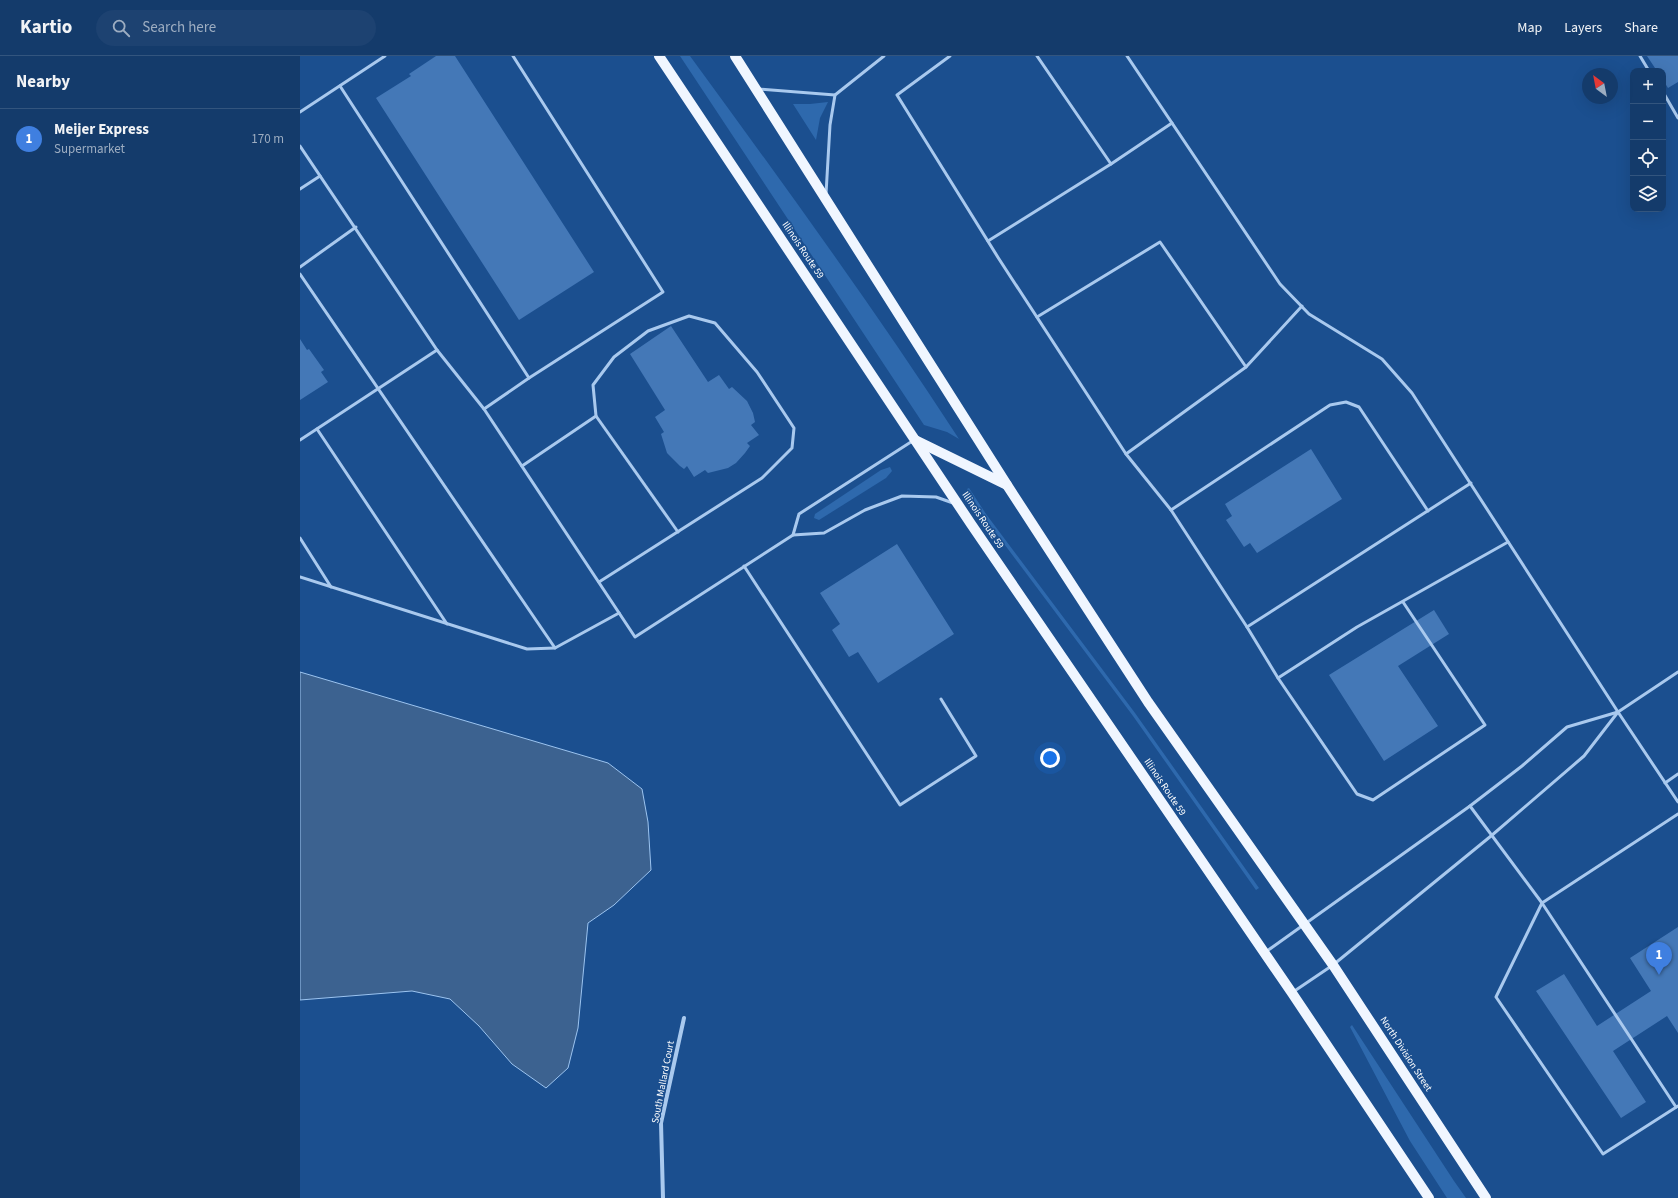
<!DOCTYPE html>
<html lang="en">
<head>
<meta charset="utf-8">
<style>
	:root { --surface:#143b6b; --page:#1d4271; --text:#f1f3f6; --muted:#9dadc1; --line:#33557e; --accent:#bca0f2 }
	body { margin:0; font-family:"Source Sans 3",sans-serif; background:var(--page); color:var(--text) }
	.controls { position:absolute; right:12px; top:12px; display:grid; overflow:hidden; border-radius:8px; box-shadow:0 4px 16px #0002 }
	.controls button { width:36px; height:36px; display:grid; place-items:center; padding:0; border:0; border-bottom:1px solid var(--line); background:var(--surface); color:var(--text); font:20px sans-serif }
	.compass { position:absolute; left:1282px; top:12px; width:36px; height:36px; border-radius:50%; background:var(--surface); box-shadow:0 4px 16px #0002; rotate:328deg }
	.you { position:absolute; left:750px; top:702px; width:14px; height:14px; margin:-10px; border:3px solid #fff; border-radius:50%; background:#1a73e8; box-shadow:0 0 0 6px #1a73e833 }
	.badge { display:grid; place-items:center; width:26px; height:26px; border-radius:50%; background:var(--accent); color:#fff; font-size:13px; font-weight:700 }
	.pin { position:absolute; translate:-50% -33px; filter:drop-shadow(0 1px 2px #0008) }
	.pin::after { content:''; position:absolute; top:21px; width:14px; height:12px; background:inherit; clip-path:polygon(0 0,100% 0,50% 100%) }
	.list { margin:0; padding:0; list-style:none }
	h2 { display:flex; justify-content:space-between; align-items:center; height:52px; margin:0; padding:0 16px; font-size:17px }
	h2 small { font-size:13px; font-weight:400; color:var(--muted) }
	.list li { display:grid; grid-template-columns:26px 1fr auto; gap:12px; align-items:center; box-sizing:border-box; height:60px; padding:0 16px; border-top:1px solid var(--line) }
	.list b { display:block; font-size:15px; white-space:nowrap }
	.list p { margin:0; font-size:13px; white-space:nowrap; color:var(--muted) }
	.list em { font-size:13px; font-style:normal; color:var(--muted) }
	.icon { flex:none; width:22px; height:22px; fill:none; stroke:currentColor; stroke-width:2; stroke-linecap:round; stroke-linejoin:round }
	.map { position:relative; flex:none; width:1378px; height:1142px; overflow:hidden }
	header { display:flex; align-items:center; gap:24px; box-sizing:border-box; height:56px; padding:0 20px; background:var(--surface); border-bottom:1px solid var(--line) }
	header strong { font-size:19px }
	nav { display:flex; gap:22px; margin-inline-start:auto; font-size:14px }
	.search { width:280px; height:36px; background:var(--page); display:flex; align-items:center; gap:10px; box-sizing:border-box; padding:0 14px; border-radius:22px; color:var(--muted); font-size:15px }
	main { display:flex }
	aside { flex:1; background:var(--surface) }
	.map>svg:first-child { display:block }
	.green { fill:#2e69ad }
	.water { fill:#3c6290; stroke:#9cc4f0 }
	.building { fill:#4478b7 }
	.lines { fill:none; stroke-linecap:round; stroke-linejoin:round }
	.lane { stroke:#a9c9ee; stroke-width:3 }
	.street { stroke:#a9c9ee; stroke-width:4 }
	.primary { stroke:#f0f6ff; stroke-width:10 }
	.labels { text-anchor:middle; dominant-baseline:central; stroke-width:3; stroke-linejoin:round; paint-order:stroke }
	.street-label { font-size:10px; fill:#fff; stroke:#1b4f8f }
</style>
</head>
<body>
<header>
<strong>Kartio</strong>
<div class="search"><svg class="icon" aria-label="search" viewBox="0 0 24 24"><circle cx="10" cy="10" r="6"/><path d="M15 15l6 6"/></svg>Search here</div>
<nav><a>Map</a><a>Layers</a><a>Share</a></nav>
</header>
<main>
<aside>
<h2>Nearby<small></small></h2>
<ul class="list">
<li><span class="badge" style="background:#3f7fe0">1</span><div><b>Meijer Express</b><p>Supermarket</p></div><em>170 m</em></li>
</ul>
</aside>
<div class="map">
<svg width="1378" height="1142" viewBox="0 0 1378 1142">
	<rect width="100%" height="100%" fill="#1b4f8f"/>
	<g class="green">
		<path d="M380 0H390C482 126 574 252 659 383L647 376 624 369Z"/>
		<path d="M528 46 520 62 516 84 493 48H510Z"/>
		<path d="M590 411 592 415 586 422 519 464 514 462 515 458 581 414Z"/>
		<path d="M669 432 686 458 835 657 959 832 956 834 833 660 684 461 667 433Z"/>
		<path d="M1052 969 1154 1125 1166 1142H1147L1110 1085 1050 971Z"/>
	</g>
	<path class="water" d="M0 616 308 707 342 733 348 766 351 814 314 849 288 867 278 972 268 1012 246 1032 212 1008 179 970 150 943 112 935 0 944Z"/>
	<g class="building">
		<path d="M136 0H155L294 216 219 264 76 42 111 20 109 18Z"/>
		<path d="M1347 0H1378V26L1368 32 1363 24V15H1357Z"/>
		<path d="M371 270 408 326 419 319 429 333 432 331 447 345 453 357 455 366 451 369 459 379 447 387 450 390 445 397 436 407 428 412 408 417 405 414 394 421 387 410 384 413 380 410 367 397 361 378 364 376 355 361 365 354 330 298Z"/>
		<path d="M0 283 7 294 9 293 24 314 21 316 28 326 0 344Z"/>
		<path d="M1011 393 1042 443 957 497 950 487 944 491 926 464 932 460 925 448Z"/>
		<path d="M597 488 654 578 578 627 558 596 549 601 532 574 540 568 520 537Z"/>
		<path d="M1134 554 1149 578 1098 610 1138 670 1084 705 1029 619Z"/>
		<path d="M1378 871V977L1367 960 1313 995 1346 1046 1321 1062 1236 935 1264 918 1297 970 1351 935 1330 902Z"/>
	</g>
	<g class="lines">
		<g class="lane">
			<path d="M650 0 597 39 699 203 826 398"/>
			<path d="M737 0 811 108 872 67"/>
			<path d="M827 0 980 228 1009 258 1082 303 1112 337 1318 656 1378 746"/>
			<path d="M1340 0 1349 15"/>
			<path d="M40 30 229 322"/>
			<path d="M459 33 535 39"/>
			<path d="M1363 36 1378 62"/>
			<path d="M0 56 85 0"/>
			<path d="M0 90 137 294 184 353 335 581 493 479 524 477 565 454 602 440 636 441 653 447"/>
			<path d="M0 133 20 120"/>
			<path d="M526 138 530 69 535 39 584 0"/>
			<path d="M688 185 811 108"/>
			<path d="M0 211 56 171"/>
			<path d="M0 218 255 592 319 557"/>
			<path d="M737 261 860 186 946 311"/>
			<path d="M184 353 229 322 363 236 213 0"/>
			<path d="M296 360 378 476"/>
			<path d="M17 373 147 568"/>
			<path d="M0 384 137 294"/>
			<path d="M222 410 296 360 293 329 314 301 348 275 389 260 415 267 457 316 494 372 492 392 462 422 299 526"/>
			<path d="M871 454 826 398 946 311 1002 250"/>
			<path d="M493 479 499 458 614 384"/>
			<path d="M0 482 31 531"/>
			<path d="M444 510 600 749 676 700 641 643"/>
			<path d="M0 521 227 593 255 592"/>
			<path d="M1103 546 1185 669 1073 744 1057 738 978 622 947 571 871 454 1030 349 1046 346 1059 351 1128 455"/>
			<path d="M947 571 1171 427"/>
			<path d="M978 622 1057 571 1208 486"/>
			<path d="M1365 727 1378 718"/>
			<path d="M1170 750 1242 847 1378 758"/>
			<path d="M1242 847 1196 941 1303 1098 1378 1050"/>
			<path d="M1242 847 1376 1051"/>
			<path d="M967 895 1170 750 1222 710 1267 671 1318 656"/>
			<path d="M993 936 1033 909 1191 780 1284 700 1318 656 1378 616"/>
		</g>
		<path class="street" d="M363 1142 361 1067 384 962"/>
		<g class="primary">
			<path d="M359 0 671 468 992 937 1129 1142"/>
			<path d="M435 0 707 429 848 646 1033 909 1186 1142"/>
			<path d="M615 384 707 429"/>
		</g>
	</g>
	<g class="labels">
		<g class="street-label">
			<text transform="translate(503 194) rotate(56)">Illinois Route 59</text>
			<text transform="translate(683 464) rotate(56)">Illinois Route 59</text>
			<text transform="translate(865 731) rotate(56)">Illinois Route 59</text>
			<text transform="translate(1106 998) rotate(57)">North Division Street</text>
			<text transform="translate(363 1026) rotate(-79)">South Mallard Court</text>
		</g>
	</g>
</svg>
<div class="controls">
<button>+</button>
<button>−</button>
<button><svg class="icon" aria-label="locate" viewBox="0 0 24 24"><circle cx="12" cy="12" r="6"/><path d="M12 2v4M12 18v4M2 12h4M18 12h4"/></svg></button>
<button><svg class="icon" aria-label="layers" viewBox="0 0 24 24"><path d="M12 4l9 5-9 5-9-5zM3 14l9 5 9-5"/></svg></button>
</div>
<svg class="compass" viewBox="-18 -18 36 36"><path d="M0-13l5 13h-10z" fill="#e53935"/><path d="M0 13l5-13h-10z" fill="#9dadc1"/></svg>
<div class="you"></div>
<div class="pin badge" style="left:1359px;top:919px;background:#3f7fe0">1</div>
</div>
</main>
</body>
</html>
